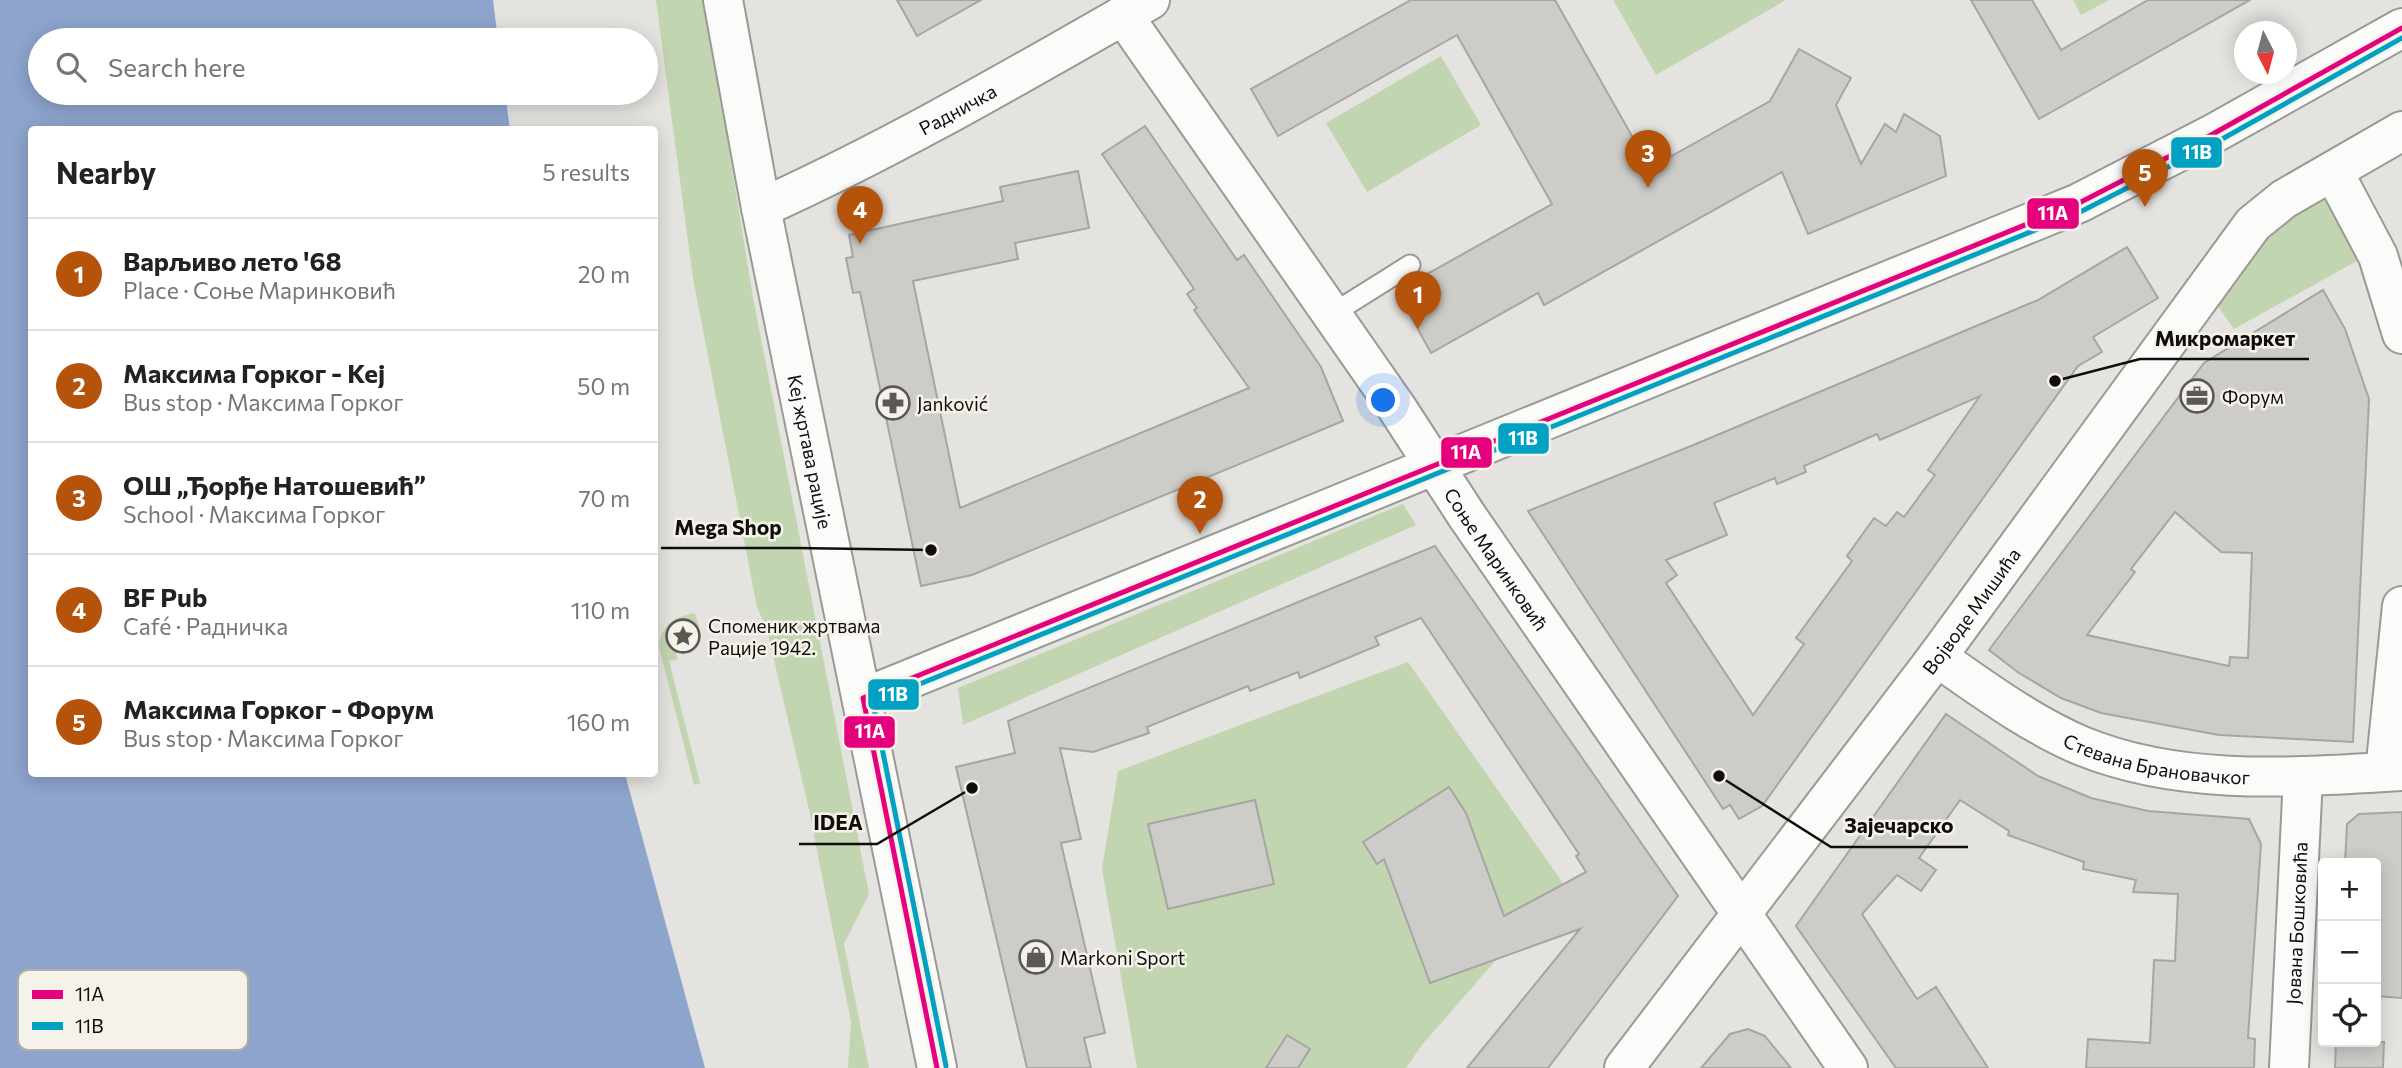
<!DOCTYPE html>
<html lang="en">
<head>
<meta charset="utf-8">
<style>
	:root { --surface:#fff; --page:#f6f6f6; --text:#222; --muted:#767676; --line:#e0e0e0; --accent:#b45309 }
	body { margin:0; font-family:Commissioner,sans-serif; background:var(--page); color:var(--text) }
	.controls { position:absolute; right:21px; bottom:21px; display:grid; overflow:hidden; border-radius:7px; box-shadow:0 4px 18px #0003 }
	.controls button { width:63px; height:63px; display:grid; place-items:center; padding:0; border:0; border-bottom:2px solid var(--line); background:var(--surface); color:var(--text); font:35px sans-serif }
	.compass { position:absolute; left:2234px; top:21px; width:63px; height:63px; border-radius:50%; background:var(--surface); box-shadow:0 4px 18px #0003; rotate:174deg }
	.you { position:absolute; left:1384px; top:401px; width:24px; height:24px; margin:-18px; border:5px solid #fff; border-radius:50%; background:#1a73e8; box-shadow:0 0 0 10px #1a73e833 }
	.badge { display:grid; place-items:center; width:46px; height:46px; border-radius:50%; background:var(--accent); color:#fff; font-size:23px; font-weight:700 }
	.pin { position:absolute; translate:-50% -58px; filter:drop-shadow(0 2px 4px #0008) }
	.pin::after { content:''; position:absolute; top:37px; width:24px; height:21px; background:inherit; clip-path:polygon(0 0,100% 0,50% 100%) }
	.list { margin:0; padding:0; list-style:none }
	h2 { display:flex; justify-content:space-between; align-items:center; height:91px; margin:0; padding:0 28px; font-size:30px }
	h2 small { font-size:23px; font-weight:400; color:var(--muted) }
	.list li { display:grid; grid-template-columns:46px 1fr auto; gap:21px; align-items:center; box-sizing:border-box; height:112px; padding:0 28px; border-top:2px solid var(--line) }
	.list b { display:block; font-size:26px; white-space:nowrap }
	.list p { margin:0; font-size:23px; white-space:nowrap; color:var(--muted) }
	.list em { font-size:23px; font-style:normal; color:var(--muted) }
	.icon { flex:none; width:38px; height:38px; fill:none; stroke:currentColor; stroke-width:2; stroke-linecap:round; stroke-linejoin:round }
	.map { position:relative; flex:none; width:2402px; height:1068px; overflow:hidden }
	.search { position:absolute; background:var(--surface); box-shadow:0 4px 18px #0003; left:28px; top:28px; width:630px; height:77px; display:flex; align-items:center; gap:18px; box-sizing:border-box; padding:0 24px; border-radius:38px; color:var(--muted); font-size:26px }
	.panel { position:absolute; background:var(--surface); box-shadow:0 4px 18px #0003; left:28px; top:126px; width:630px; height:651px; border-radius:7px }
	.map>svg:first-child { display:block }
	.green { fill:#c2d5b1 }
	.water { fill:#8da4cc }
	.building { fill:#cdccc8; stroke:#a7a5a2; stroke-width:2; fill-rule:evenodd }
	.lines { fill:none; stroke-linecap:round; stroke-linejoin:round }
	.lane-casing { stroke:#9b9996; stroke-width:23 }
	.street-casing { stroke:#9b9996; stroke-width:42 }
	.secondary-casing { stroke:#9b9996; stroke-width:42 }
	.lane { stroke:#fbfbfa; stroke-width:19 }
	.street { stroke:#fbfbfa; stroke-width:38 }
	.secondary { stroke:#fbfbfa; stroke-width:38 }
	.bus-1-casing { stroke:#f5f2ea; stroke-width:10 }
	.bus-2-casing { stroke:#f5f2ea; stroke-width:10 }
	.bus-1 { stroke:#e5007d; stroke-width:5 }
	.bus-2 { stroke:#01a1c4; stroke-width:5 }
	.labels { text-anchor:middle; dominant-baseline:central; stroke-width:5; stroke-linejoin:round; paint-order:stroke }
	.street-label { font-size:19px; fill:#0f0e0b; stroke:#f5f2ea }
	.poi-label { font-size:19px; fill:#0f0e0b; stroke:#f5f2ea; text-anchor:start }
	.key { fill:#f5f2ea; stroke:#b0aea7; stroke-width:2 }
	.key-label { font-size:19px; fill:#0f0e0b }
	.leader { fill:none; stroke:#0f0e0b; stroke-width:2.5 }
	.callout-dot { fill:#0f0e0b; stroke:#f5f2ea; stroke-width:2.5 }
	.callout-label { font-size:21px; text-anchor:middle; font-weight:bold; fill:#0f0e0b; stroke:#f5f2ea; stroke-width:5; stroke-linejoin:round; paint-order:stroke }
	.line-badge { stroke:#f5f2ea; stroke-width:2.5 }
	.badge-label { font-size:19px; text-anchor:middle; font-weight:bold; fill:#fff }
</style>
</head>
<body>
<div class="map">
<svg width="2402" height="1068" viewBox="0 0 2402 1068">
	<rect width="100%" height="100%" fill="#e5e3df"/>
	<g class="green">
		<path d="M656 0H705L752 292 869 894 844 944 869 1068H848L851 1022 809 810 767 630 757 607 693 279Z"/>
		<path d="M1613 0H1786L1656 75Z"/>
		<path d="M2073 0H2109L2081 15Z"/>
		<path d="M1441 56 1481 125 1367 192 1326 123Z"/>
		<path d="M2312 197 2327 199 2364 257 2234 329 2214 301 2276 221Z"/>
		<path d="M1403 504 1416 525 963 725 958 688Z"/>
		<path d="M695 613 699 626 676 654 678 659 669 661 700 783 694 785 659 647C661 625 674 617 695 613Z"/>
		<path d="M1408 662 1563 883 1422 1045 1406 1068H1137L1102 869 1118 771Z"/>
	</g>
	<path class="water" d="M0 0H493L498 40H40V93H505L510 129 32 130V774H625L705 1068H0Z"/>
	<g class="building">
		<path d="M897 0H981L917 36Z"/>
		<path d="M1411 0H1555L1650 168 1770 101 1799 49 1851 78 1836 105 1861 164 1885 124 1896 132 1904 114 1940 136 1946 176 1808 234 1782 172 1544 305 1538 293 1431 353 1397 291 1552 204 1457 35 1278 136 1251 89Z"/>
		<path d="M1971 0H2032L2061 50 2148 0H2250L2039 119Z"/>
		<path d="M1145 126 1237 260 1244 255 1321 367 1343 421 972 575 921 586 860 292 853 293 846 258 853 257 849 235 1003 201 1000 187 1078 171 1089 228 1015 243 1018 259 913 281 960 508 1249 388 1194 310 1197 308 1187 294 1194 289 1102 154Z"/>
		<path d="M2127 247 2158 298 2093 337 2102 352 2078 366 1762 806 1739 819 1730 805 1723 809 1528 511 1691 446 2038 300ZM1980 396 1928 470 1935 475 1904 517 1897 512 1886 526 1874 518 1847 556 1852 561 1796 638 1804 644 1753 715 1666 583 1677 575 1666 560 1727 535 1714 503 1775 478 1777 484 1806 472 1804 466 1877 434 1880 440Z"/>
		<path d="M2323 290 2345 329 2369 399 2353 742 2219 735 2101 713 2061 698 2019 673 1989 650 2204 363ZM2175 512 2221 552 2252 553 2248 658 2230 657 2229 666 2087 635 2135 572 2131 569Z"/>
		<path d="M1435 546 1678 896 1548 1068H1467L1580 929 1430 983 1384 859 1377 864 1363 842 1449 787 1466 813 1504 916 1586 872 1576 856 1579 854 1421 618 1375 637 1379 645 1300 678 1298 672 1250 691 1248 686 1147 727 1149 733 1093 752 1060 748 1081 839 1061 843 1105 1033 1084 1038 1091 1068H1027L956 767 1015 753 1008 721Z"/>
		<path d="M1946 714 2038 776 2091 798 2148 811 2249 819 2261 844 2248 1038 2255 1039 2254 1068H2086L2088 1039 2150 1043 2154 960 2175 961 2178 894 2133 892 2136 880 2083 869 2084 862 2008 835 2009 831 1960 800 1919 858 1936 870 1921 891 1897 875 1862 914 1917 999 1936 987 1988 1068H1896L1796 926Z"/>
		<path d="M1255 800 1274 884 1168 909 1148 824Z"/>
		<path d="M2402 812V998L2376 996V863H2345L2347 824 2359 814Z"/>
		<path d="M1748 1029 1765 1036 1791 1068H1701L1730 1034Z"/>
		<path d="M1287 1035 1310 1049 1298 1068H1266Z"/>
		<path d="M2336 1042H2384L2383 1068H2335Z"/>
	</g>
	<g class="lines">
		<defs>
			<path id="lane" d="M1332 314 1410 265"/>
			<g id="street">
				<path id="s1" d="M1123 15 1397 408 1467 516 1848 1068"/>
				<path d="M2333 171 2378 256 2402 334"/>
				<path id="s2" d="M761 208C896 147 1022 73 1150 0"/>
				<path id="s3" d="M1937 657C1983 689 2030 724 2082 746 2183 787 2296 777 2402 771"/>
				<path d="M2385 772 2402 606"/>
				<path id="s4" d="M1624 1068 1937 657 2253 224 2284 199 2402 131"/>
				<path id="s5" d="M2289 1068 2303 776"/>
			</g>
			<g id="secondary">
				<path id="s6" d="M723 0 761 208 937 1068"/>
				<path d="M863 698 2079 203 2211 135 2402 28"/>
			</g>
		</defs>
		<use href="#lane" class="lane-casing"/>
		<use href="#street" class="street-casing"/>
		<use href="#secondary" class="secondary-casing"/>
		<use href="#lane" class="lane"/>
		<use href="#street" class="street"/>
		<use href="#secondary" class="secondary"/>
		<defs>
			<path id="bus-1" d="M937 1068 863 698 2079 203 2211 135 2402 28"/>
			<path id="bus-2" d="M946 1066 873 703 2082 211 2215 143 2402 38"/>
		</defs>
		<use href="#bus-1" class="bus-1-casing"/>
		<use href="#bus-2" class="bus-2-casing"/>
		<use href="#bus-1" class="bus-1"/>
		<use href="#bus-2" class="bus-2"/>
	</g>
	<defs>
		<symbol id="office-ring" viewBox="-11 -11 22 22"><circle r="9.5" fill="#f5f2ea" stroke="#5a5955" stroke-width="1.5"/><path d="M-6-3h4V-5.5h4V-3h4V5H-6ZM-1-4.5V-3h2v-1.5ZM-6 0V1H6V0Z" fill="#5a5955"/></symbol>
		<symbol id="pharmacy-ring" viewBox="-11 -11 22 22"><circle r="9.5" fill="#f5f2ea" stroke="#5a5955" stroke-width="1.5"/><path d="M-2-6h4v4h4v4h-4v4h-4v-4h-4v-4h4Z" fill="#5a5955"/></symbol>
		<symbol id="sight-ring" viewBox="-11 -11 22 22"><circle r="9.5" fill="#f5f2ea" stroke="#5a5955" stroke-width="1.5"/><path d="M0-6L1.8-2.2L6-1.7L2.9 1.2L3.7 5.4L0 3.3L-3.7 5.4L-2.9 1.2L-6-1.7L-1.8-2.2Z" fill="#5a5955"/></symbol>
		<symbol id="shop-ring" viewBox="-11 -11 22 22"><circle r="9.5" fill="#f5f2ea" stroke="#5a5955" stroke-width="1.5"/><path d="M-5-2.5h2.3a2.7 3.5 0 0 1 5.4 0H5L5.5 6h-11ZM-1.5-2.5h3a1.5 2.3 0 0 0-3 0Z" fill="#5a5955"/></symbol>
	</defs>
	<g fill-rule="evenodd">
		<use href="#office-ring" x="2178" y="377" width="38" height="38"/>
		<use href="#pharmacy-ring" x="874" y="384" width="38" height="38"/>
		<use href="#sight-ring" x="664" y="617" width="38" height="38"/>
		<use href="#shop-ring" x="1017" y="938" width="38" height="38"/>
	</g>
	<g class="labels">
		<g class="street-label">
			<text stroke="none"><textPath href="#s2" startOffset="220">Радничка</textPath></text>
			<text stroke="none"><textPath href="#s6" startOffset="460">Кеј жртава рације</textPath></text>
			<text stroke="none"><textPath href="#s1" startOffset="660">Соње Маринковић</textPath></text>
			<text stroke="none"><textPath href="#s4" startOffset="574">Војводе Мишића</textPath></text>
			<text stroke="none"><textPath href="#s3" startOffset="247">Стевана Брановачког</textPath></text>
			<text stroke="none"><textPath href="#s5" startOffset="145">Јована Бошковића</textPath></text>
		</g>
		<g class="poi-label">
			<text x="2222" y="396">Форум</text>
			<text x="917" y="403">Janković</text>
			<text x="708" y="625">Споменик жртвама<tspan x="708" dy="22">Рације 1942.</tspan></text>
			<text x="1060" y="957">Markoni Sport</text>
		</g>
	</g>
	<rect x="18" y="970" width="230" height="80" rx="10" class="key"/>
	<rect x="32" y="990" width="31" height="9" fill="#e5007d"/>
	<rect x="32" y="1022" width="31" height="8" fill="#01a1c4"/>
	<g class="key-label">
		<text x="75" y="1001">11A</text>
		<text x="75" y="1033">11B</text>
	</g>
	<path class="leader" d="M2055 381L2140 359H2309M931 550L796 548H661M972 788L877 844H799M1719 776L1831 847H1968"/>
	<g class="callout-dot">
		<circle cx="2055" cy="381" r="7"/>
		<circle cx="931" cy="550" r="7"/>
		<circle cx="972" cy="788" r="7"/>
		<circle cx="1719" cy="776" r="7"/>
	</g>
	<g class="callout-label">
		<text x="2225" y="346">Микромаркет</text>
		<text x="728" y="535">Mega Shop</text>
		<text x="838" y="830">IDEA</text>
		<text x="1899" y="833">Зајечарско</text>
	</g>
	<g class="line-badge">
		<rect x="2170" y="136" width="53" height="33" rx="7" fill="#01a1c4"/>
		<rect x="2026" y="197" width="54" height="33" rx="7" fill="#e5007d"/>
		<rect x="1497" y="422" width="53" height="33" rx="7" fill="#01a1c4"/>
		<rect x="1440" y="436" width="53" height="33" rx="7" fill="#e5007d"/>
		<rect x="867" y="678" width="53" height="33" rx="7" fill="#01a1c4"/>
		<rect x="843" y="715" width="53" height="34" rx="7" fill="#e5007d"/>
	</g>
	<g class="badge-label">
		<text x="2197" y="159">11B</text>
		<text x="2053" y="220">11A</text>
		<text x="1523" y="445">11B</text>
		<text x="1466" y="459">11A</text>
		<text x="893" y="701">11B</text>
		<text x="870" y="738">11A</text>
	</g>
</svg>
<div class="controls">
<button>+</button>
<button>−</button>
<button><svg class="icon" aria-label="locate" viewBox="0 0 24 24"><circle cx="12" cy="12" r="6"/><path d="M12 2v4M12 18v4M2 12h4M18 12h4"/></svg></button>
</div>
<svg class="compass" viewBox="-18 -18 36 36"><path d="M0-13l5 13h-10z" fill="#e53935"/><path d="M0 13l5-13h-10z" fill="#767676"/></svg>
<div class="you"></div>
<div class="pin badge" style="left:1418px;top:329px">1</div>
<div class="pin badge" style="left:1200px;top:534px">2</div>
<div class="pin badge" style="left:1648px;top:188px">3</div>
<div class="pin badge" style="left:860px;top:244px">4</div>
<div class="pin badge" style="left:2145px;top:207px">5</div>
<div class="search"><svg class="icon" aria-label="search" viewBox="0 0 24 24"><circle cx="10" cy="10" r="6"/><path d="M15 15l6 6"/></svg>Search here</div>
<section class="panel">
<h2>Nearby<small>5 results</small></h2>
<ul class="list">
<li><span class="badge">1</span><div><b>Варљиво лето '68</b><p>Place · Соње Маринковић</p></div><em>20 m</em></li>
<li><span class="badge">2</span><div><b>Максима Горког - Кеј</b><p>Bus stop · Максима Горког</p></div><em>50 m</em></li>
<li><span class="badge">3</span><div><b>ОШ „Ђорђе Натошевић”</b><p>School · Максима Горког</p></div><em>70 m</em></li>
<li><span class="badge">4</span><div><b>BF Pub</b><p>Café · Радничка</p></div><em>110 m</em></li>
<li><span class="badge">5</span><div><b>Максима Горког - Форум</b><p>Bus stop · Максима Горког</p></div><em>160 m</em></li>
</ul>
</section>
</div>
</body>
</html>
